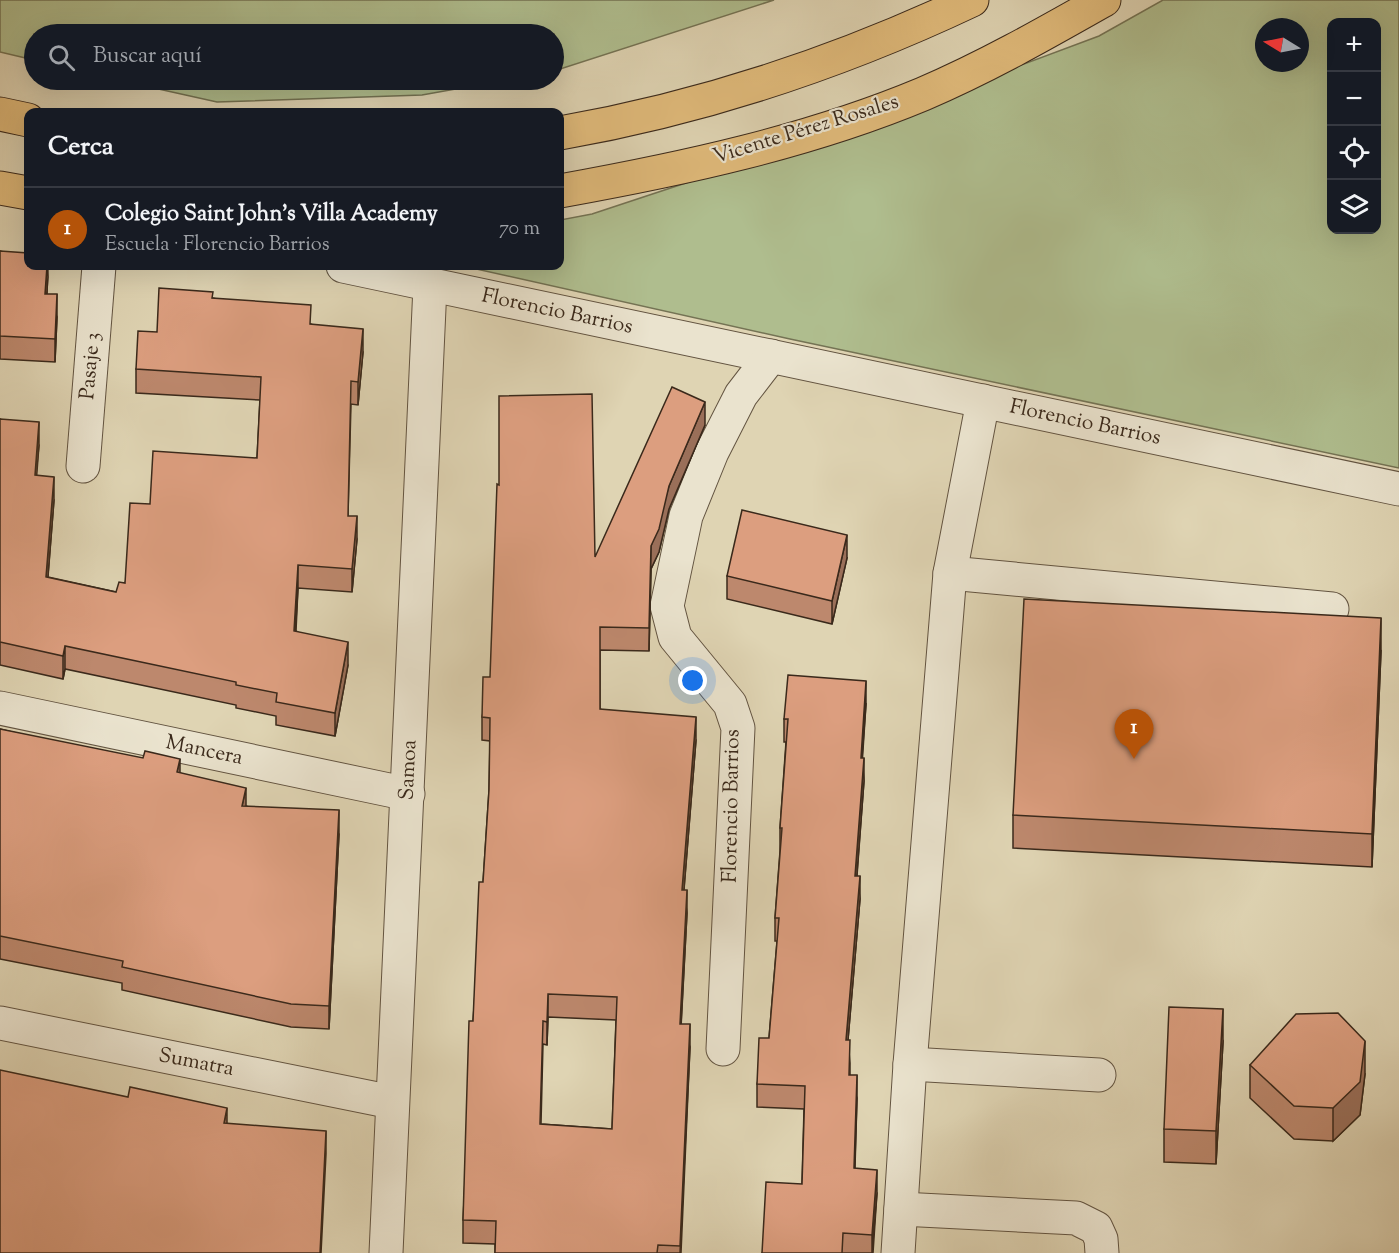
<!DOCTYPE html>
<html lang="es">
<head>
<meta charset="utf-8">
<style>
	:root { --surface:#171b24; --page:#242831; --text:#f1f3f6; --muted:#9ea1a6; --line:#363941; --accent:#b45309 }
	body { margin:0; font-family:"Sorts Mill Goudy",serif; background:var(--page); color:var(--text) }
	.controls { position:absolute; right:18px; top:18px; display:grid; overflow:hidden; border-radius:12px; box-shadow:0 6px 24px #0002 }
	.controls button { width:54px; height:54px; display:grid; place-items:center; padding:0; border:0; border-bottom:2px solid var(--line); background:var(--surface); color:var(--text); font:30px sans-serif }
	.compass { position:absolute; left:1255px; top:18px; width:54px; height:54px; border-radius:50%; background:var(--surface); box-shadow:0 6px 24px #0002; rotate:280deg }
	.you { position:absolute; left:693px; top:681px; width:21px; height:21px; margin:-15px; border:4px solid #fff; border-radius:50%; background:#1a73e8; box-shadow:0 0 0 9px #1a73e833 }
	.badge { display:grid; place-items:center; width:39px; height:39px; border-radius:50%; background:var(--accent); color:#fff; font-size:20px; font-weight:700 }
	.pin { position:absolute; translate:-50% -50px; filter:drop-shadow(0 2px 3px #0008) }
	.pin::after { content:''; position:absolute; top:32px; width:21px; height:18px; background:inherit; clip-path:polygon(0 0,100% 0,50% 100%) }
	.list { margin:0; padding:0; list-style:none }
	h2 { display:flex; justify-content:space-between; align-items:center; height:78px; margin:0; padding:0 24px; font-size:26px }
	h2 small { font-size:20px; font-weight:400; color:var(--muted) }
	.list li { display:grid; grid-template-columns:39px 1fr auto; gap:18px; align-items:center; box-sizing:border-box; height:84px; padding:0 24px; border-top:2px solid var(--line) }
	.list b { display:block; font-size:22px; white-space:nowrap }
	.list p { margin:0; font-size:20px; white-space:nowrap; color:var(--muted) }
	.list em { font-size:20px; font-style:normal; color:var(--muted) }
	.icon { flex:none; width:33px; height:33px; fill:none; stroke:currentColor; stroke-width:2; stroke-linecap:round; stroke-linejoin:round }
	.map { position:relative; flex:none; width:1399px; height:1253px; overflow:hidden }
	.search { position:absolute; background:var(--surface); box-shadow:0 6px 24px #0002; left:24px; top:24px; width:540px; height:66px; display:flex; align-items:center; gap:15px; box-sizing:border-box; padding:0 21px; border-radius:33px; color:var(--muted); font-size:22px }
	.panel { position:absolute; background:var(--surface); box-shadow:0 6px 24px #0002; left:24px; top:108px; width:540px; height:162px; border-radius:12px }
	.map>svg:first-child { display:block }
	.green { fill:#afbd8e; stroke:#747354; stroke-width:1.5; fill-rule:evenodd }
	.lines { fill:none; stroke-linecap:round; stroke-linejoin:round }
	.minor-casing { stroke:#635441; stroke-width:35 }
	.major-casing { stroke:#3a291b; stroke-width:35 }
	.minor { stroke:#eae3ce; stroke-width:33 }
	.major { stroke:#e0ba7a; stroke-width:33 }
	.wall { fill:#bd886d; stroke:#3a291b; stroke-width:1.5; fill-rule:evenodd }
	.shaded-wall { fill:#9a6f59; stroke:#3a291b; stroke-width:1.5 }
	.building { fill:#dc9e7f; stroke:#3a291b; stroke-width:1.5; fill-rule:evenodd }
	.labels { text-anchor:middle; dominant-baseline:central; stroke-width:4.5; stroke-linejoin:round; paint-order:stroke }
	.street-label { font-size:21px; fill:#3a291b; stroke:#eae3ce }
</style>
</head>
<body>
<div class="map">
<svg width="1399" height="1253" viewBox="0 0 1399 1253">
	<rect width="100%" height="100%" fill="#dfd4b3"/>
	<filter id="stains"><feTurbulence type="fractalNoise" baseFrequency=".00333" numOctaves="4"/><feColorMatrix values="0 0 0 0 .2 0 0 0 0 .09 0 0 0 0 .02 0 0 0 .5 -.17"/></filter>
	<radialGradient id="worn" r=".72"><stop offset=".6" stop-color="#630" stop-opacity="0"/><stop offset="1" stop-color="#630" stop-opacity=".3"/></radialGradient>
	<g class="green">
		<path d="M0 0H774L554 71V34H34V60L0 52Z"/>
		<path d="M1163 0H1399V468L790 339 463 266H560V220L592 214 855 127 1099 36ZM1332 22H1376V230H1332ZM1264 27H1300V63H1264Z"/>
		<path d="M118 80H506L422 95 217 102Z"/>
	</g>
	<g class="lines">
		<defs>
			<g id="minor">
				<path d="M343 266 1399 489"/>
				<path d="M83 466 99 266"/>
				<path d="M950 573 1332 609"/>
				<path d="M0 708 408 794"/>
				<path d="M0 1023 392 1102"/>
				<path d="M723 1049 738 728 730 704 675 637 667 606 686 516 712 452 741 395 771 356"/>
				<path d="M910 1064 1099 1075"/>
				<path d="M901 1209 1076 1218 1096 1228 1101 1239 1102 1253"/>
				<path d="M386 1253 430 286"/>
				<path d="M898 1253 910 1064 950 573 983 401"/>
			</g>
			<g id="major">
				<path d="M0 114 28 120"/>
				<path d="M560 133C703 108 841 62 972 0"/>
				<path d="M0 188 28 193"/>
				<path d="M560 191C682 169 808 142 923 94 986 67 1044 34 1104 0"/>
			</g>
		</defs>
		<use href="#minor" class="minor-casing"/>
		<use href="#major" class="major-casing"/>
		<use href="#minor" class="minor"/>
		<use href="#major" class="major"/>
	</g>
	<g class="wall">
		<path d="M0 251 48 266 47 294 57 317 55 362 0 359Z"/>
		<path d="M213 298 311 324 363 352 358 405 351 404 348 516 357 539 352 592 298 588 296 631 348 665 335 736 276 725V716L236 708V705L65 669 63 679 0 665V419L39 445 36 475 54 500 48 577 116 592 125 583 150 504 257 458 260 400 136 393V369L157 332Z"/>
		<path d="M705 425 669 509 659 552 651 569 649 651 600 650V709L696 740 684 890 687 913 681 1024 690 1047 681 1253H495V1244L463 1243V1220L473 1021 483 882 489 790 490 741 482 740V717L490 677 595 557ZM548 1017 616 1020 612 1129 541 1124 543 1044 547 1045Z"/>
		<path d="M847 558 832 624 727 599V576Z"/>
		<path d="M1381 651 1372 867 1013 848V815Z"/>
		<path d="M866 704 862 758 864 781 857 876 860 899 848 1040 850 1063V1075L857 1098 855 1168 877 1193 873 1253H762L802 1184 804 1109 757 1107V1084L769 1038 777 941H775V918L780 851V828L786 742H784V719Z"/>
		<path d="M0 729 180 773 246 806 339 834 329 1029 291 1027 122 990V983L0 959Z"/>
		<path d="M1223 1042 1216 1164 1164 1162V1129Z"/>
		<path d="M1250 1065 1365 1074 1360 1115 1333 1141 1294 1139 1250 1098Z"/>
	</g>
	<g class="shaded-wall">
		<path d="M47 266 48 277 45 317V294Z"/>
		<path d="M57 294V317L55 362V339Z"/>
		<path d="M363 329V352L358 405V382Z"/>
		<path d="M705 402V425L669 509 659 552 651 569 649 651 651 546 669 486Z"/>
		<path d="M39 422V445L35 498V475Z"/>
		<path d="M54 477V500L46 600V577Z"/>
		<path d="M357 516V539L352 592V569Z"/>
		<path d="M847 535V558L832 624V601Z"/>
		<path d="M298 565V588L294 654V631Z"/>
		<path d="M1381 618V651L1372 867V834Z"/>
		<path d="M348 642V665L335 736V713Z"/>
		<path d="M65 646V669L63 679V656Z"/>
		<path d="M866 681V704L861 781V758Z"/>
		<path d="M696 717V740L682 913V890Z"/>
		<path d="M864 758V781L855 899V876Z"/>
		<path d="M180 759V782L177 772Z"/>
		<path d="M246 788V811L242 806Z"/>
		<path d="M339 810V834L329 1029V1006Z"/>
		<path d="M860 876V899L846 1063V1040Z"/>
		<path d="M687 890V913L680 1047V1024Z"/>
		<path d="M548 994V1017L547 1045V1022Z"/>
		<path d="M1223 1009V1042L1216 1164V1131Z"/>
		<path d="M690 1024V1047L680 1253Z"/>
		<path d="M1365 1041V1074L1360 1115 1333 1141V1108Z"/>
		<path d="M857 1075V1098L854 1191V1168Z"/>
		<path d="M227 1108V1131L224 1123Z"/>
		<path d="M326 1131V1154L321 1253H320Z"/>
		<path d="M877 1170V1193L872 1253V1235Z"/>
	</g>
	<g class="building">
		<path d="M0 251 28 253V266H47L45 294H57L55 339 0 336Z"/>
		<path d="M159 288 213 292 212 298 311 305 310 324 363 329 358 382 351 381 348 516H357L352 569 298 565 294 631 348 642 335 713 276 702 277 693 236 685V682L65 646 63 656 0 642V419L39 422 35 475 54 477 46 577 116 592 119 582 125 583 130 503 150 504 153 451 257 458 261 377 136 369 138 331 157 332Z"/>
		<path d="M672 387 705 402 669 486 659 529 651 546 649 628 600 627V709L696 717 682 890H687L680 1024H690L680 1246 658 1245 657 1253H495L496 1221 463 1220 469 1021H473L479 882H483L489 790 490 718 482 717 483 677H490L497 484 499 485V396L592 394 595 557ZM548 994 617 997 612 1129 540 1124 543 1021 547 1022Z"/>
		<path d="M742 510 847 535 832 601 727 576Z"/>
		<path d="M1024 599 1381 618 1372 834 1013 815Z"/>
		<path d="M788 675 866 681 861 758H864L855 876H860L846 1040H850L849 1075H857L854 1168 877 1170 872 1235 843 1233 842 1253H762L766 1182 802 1184 805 1086 757 1084 759 1038H769L779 918H775L782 828H780L788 719H784Z"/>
		<path d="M0 729 143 758 145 751 180 759 177 772 246 788 242 806 339 810 329 1006 291 1004 122 967 123 961 0 936Z"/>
		<path d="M1169 1007 1223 1009 1216 1131 1164 1129Z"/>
		<path d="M1338 1013 1365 1041 1360 1082 1333 1108 1294 1106 1250 1065 1296 1014Z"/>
		<path d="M0 1070 128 1097 130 1087 227 1108 224 1123 326 1131 320 1253H0Z"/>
	</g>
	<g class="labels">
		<g class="street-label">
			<text transform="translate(806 130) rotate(-17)">Vicente Pérez Rosales</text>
			<text transform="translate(557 312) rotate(12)">Florencio Barrios</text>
			<text transform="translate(91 366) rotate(-85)">Pasaje 3</text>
			<text transform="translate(1085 423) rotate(12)">Florencio Barrios</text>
			<text transform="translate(204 751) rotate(12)">Mancera</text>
			<text transform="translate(409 770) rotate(-87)">Samoa</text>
			<text transform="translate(732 806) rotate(-89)">Florencio Barrios</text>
			<text transform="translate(196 1063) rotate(11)">Sumatra</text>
		</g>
	</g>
	<rect width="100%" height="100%" filter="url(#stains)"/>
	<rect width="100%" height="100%" fill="url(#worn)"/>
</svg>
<div class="controls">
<button>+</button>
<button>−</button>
<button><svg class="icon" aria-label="locate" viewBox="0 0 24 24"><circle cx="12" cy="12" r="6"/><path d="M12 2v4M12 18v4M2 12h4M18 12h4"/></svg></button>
<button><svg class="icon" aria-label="layers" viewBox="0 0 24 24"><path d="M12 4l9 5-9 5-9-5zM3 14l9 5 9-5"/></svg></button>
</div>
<svg class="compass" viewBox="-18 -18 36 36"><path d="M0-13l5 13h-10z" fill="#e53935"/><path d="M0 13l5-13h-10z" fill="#9ea1a6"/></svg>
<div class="you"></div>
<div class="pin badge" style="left:1134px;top:759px">1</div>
<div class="search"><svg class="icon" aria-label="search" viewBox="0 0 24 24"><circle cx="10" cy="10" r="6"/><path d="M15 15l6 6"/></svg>Buscar aquí</div>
<section class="panel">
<h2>Cerca<small></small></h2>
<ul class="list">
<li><span class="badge">1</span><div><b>Colegio Saint John's Villa Academy</b><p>Escuela · Florencio Barrios</p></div><em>70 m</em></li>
</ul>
</section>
</div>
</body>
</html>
